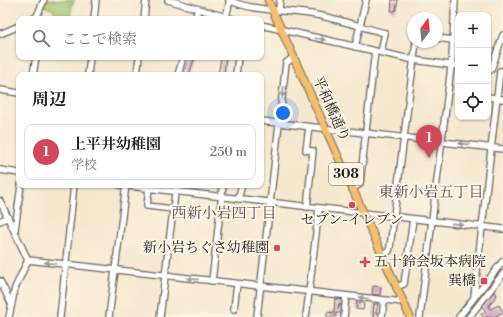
<!DOCTYPE html>
<html lang="ja">
<head>
<meta charset="utf-8">
<style>
	:root { --surface:#fff; --page:#f6f6f6; --text:#222; --muted:#767676; --line:#e0e0e0; --accent:#d1495b }
	body { margin:0; font-family:"Libre Bodoni","Noto Serif JP",serif; background:var(--page); color:var(--text) }
	.controls { position:absolute; right:12px; top:12px; display:grid; overflow:hidden; border-radius:8px; box-shadow:0 1px 3px #0004 }
	.controls button { width:36px; height:36px; display:grid; place-items:center; padding:0; border:0; border-bottom:1px solid var(--line); background:var(--surface); color:var(--text); font:20px sans-serif }
	.compass { position:absolute; left:407px; top:12px; width:36px; height:36px; border-radius:50%; background:var(--surface); box-shadow:0 1px 3px #0004; rotate:15deg }
	.you { position:absolute; left:283px; top:113px; width:14px; height:14px; margin:-10px; border:3px solid #fff; border-radius:50%; background:#1a73e8; box-shadow:0 0 0 6px #1a73e833 }
	.badge { display:grid; place-items:center; width:26px; height:26px; border-radius:50%; background:var(--accent); color:#fff; font-size:13px; font-weight:700 }
	.pin { position:absolute; translate:-50% -33px; filter:drop-shadow(0 1px 2px #0008) }
	.pin::after { content:''; position:absolute; top:21px; width:14px; height:12px; background:inherit; clip-path:polygon(0 0,100% 0,50% 100%) }
	.list { margin:0; padding:0; list-style:none }
	h2 { display:flex; justify-content:space-between; align-items:center; height:52px; margin:0; padding:0 16px; font-size:17px }
	h2 small { font-size:13px; font-weight:400; color:var(--muted) }
	.list li { display:grid; grid-template-columns:26px 1fr auto; gap:12px; align-items:center; box-sizing:border-box; height:56px; margin:0 8px 8px; padding:0 8px; border:1px solid var(--line); border-radius:8px }
	.list b { display:block; font-size:15px; white-space:nowrap }
	.list p { margin:0; font-size:13px; white-space:nowrap; color:var(--muted) }
	.list em { font-size:13px; font-style:normal; color:var(--muted) }
	.icon { flex:none; width:22px; height:22px; fill:none; stroke:currentColor; stroke-width:2; stroke-linecap:round; stroke-linejoin:round }
	.map { position:relative; flex:none; width:503px; height:317px; overflow:hidden }
	.search { position:absolute; background:var(--surface); box-shadow:0 1px 3px #0004; left:16px; top:16px; width:248px; height:44px; display:flex; align-items:center; gap:10px; box-sizing:border-box; padding:0 14px; border-radius:8px; color:var(--muted); font-size:15px }
	.panel { position:absolute; background:var(--surface); box-shadow:0 1px 3px #0004; left:16px; top:72px; width:248px; height:116px; border-radius:8px }
	.map>svg:first-child { display:block }
	.green { fill:#a9c870; stroke:#627246 }
	.building { fill:#d6a5c9 }
	.lines { fill:none; stroke-linecap:round; stroke-linejoin:round }
	.minor-casing { stroke:#68635b; stroke-width:8 }
	.major-casing { stroke:#68635b; stroke-width:9 }
	.minor { stroke:#fff; stroke-width:5.5 }
	.major { stroke:#f7bf6c; stroke-width:7 }
	.oneway { fill:#999 }
	.poi-dot { fill:#d1495b; stroke:#fcf5e5; stroke-width:1.5 }
	.labels { text-anchor:middle; dominant-baseline:central; stroke-width:4; stroke-linejoin:round; paint-order:stroke }
	.shield { fill:#fcf5e5; stroke:#5f5d58; stroke-width:1 }
	.shield-label { font-size:13px; font-weight:bold; fill:#1c1c1c }
	.street-label { font-size:14px; fill:#1c1c1c; stroke:#fcf5e5 }
	.poi-label { font-size:14px; fill:#1c1c1c; stroke:#fcf5e5; text-anchor:end }
	.neighbourhood-label { font-size:15px; fill:#5d4c59; stroke:#fcf5e5 }
</style>
</head>
<body>
<div class="map">
<svg width="503" height="317" viewBox="0 0 503 317">
	<rect width="100%" height="100%" fill="#fcf5e5"/>
	<filter id="ink" filterUnits="userSpaceOnUse"><feTurbulence type="fractalNoise" baseFrequency=".025" numOctaves="2"/><feDisplacementMap in="SourceGraphic" scale="8" xChannelSelector="R" yChannelSelector="G"/><feConvolveMatrix kernelMatrix="1 2 1 2 8 2 1 2 1" color-interpolation-filters="sRGB"/></filter>
	<filter id="wash" filterUnits="userSpaceOnUse"><feTurbulence type="fractalNoise" baseFrequency=".012" numOctaves="4" result="noise"/><feDisplacementMap in="SourceGraphic" scale="16" xChannelSelector="R" yChannelSelector="G"/><feGaussianBlur stdDeviation="0.9" result="paint"/><feColorMatrix in="noise" values="0 0 0 0 0 0 0 0 0 0 0 0 0 0 0 0 0 1.4 0 .05"/><feComposite in="paint" operator="in"/></filter>
	<g filter="url(#wash)">
		<rect width="100%" height="100%" fill="#f6e8cf"/>
		<path class="green" d="M46 0H75L72 5 70 19H52L55 11 44 6Z"/>
		<g id="blocks">
			<g class="building">
				<path d="M392 0H398L396 10 394 11H391Z"/>
				<path d="M189 57H195L189 74 184 73Z"/>
				<path d="M221 57H226L224 75H218Z"/>
				<path d="M373 286 381 287 380 295 372 294Z"/>
				<path d="M492 291 497 295 489 306 490 309 499 305 503 312 494 317H483L481 314 486 312 481 304Z"/>
				<path d="M335 299 344 300 343 305 339 304 338 309 340 305H343V313H336V317H327V312L334 313Z"/>
				<path d="M357 302 364 303 363 310 356 309Z"/>
				<path d="M374 304H378L376 313H380V317H373Z"/>
			</g>
		</g>
	</g>
	<g filter="url(#ink)">
		<use href="#blocks" fill-opacity="0" stroke="#68635b" stroke-width="1"/>
		<g class="lines">
			<defs>
				<g id="minor">
					<path d="M168 0 233 19"/>
					<path d="M229 0C250 11 287 10 311 14 336 18 360 27 385 33L381 52"/>
					<path d="M279 9 280 0"/>
					<path d="M226 17 230 0"/>
					<path d="M33 19 37 16 44 0"/>
					<path d="M94 19 96 0"/>
					<path d="M144 19 146 0"/>
					<path d="M195 19 198 9"/>
					<path d="M261 25 414 60 458 66"/>
					<path d="M0 34 19 26"/>
					<path d="M437 38 453 40"/>
					<path d="M355 47 366 0"/>
					<path d="M491 70 503 35"/>
					<path d="M33 75 36 57"/>
					<path d="M88 75 90 57"/>
					<path d="M137 75 139 57"/>
					<path d="M178 75 183 57"/>
					<path d="M236 75 238 57"/>
					<path d="M0 90 19 93"/>
					<path d="M488 97 503 99"/>
					<path d="M261 121 503 149"/>
					<path d="M0 170 19 173"/>
					<path d="M120 185 503 229"/>
					<path d="M149 188 147 206 173 209"/>
					<path d="M352 189 360 184 375 51"/>
					<path d="M238 199 242 185"/>
					<path d="M0 201 28 260"/>
					<path d="M307 207 313 151 306 150 309 127"/>
					<path d="M0 221 8 217"/>
					<path d="M15 230 21 185"/>
					<path d="M382 255 389 251 390 247 416 42"/>
					<path d="M28 260 403 302"/>
					<path d="M0 281 11 303"/>
					<path d="M212 281 223 185"/>
					<path d="M396 287 404 284 413 219"/>
					<path d="M474 297 500 71"/>
					<path d="M234 309 237 284"/>
					<path d="M9 317 15 288 28 260"/>
					<path d="M60 317 74 185"/>
					<path d="M109 317 126 185"/>
					<path d="M160 317 176 185"/>
					<path d="M257 317 286 63 294 57"/>
					<path d="M306 317 319 208"/>
					<path d="M344 317 346 296"/>
					<path d="M382 317 384 301"/>
					<path d="M420 317 452 59 455 0"/>
					<path d="M459 317 503 261"/>
					<path d="M469 317 503 274"/>
				</g>
				<path id="major" d="M268 0 410 317"/>
			</defs>
			<use href="#minor" class="minor-casing"/>
			<use href="#major" class="major-casing"/>
			<use href="#minor" class="minor"/>
			<use href="#major" class="major"/>
		</g>
		<defs><path id="oneway-solid" d="M-6-.8H1V-3.2L6.5 0L1 3.2V.8H-6Z"/></defs>
		<g class="oneway">
			<use href="#oneway-solid" transform="translate(320 39) rotate(12)"/>
			<use href="#oneway-solid" transform="translate(283 92) rotate(97)"/>
			<use href="#oneway-solid" transform="translate(464 144) rotate(-174)"/>
			<use href="#oneway-solid" transform="translate(457 224) rotate(6)"/>
			<use href="#oneway-solid" transform="translate(50 263) rotate(-173)"/>
			<use href="#oneway-solid" transform="translate(193 279) rotate(-174)"/>
			<use href="#oneway-solid" transform="translate(364 298) rotate(-173)"/>
		</g>
	</g>
	<g class="poi-dot">
		<circle cx="352" cy="205" r="4"/>
		<circle cx="277" cy="248" r="4"/>
		<path d="M363 256h4v4h4v4h-4v4h-4v-4h-4v-4h4z"/>
		<rect x="480" y="277" width="8" height="8" rx="2"/>
	</g>
	<g class="labels">
		<rect class="shield" x="329" y="163" width="34" height="22" rx="3"/>
		<g class="shield-label">
			<text x="346" y="174">308</text>
		</g>
		<g class="street-label">
			<text transform="translate(331 109) rotate(66)">平和橋通り</text>
		</g>
		<g class="poi-label">
			<text x="352" y="220" text-anchor="middle">セブン-イレブン</text>
			<text x="269" y="248">新小岩ちぐさ幼稚園</text>
			<text x="374" y="262" text-anchor="start">五十鈴会坂本病院</text>
			<text x="476" y="281">巽橋</text>
		</g>
		<g class="neighbourhood-label">
			<text x="431" y="192">東新小岩五丁目</text>
			<text x="224" y="213">西新小岩四丁目</text>
		</g>
	</g>
</svg>
<div class="controls">
<button>+</button>
<button>−</button>
<button><svg class="icon" aria-label="locate" viewBox="0 0 24 24"><circle cx="12" cy="12" r="6"/><path d="M12 2v4M12 18v4M2 12h4M18 12h4"/></svg></button>
</div>
<svg class="compass" viewBox="-18 -18 36 36"><path d="M0-13l5 13h-10z" fill="#e53935"/><path d="M0 13l5-13h-10z" fill="#767676"/></svg>
<div class="you"></div>
<div class="pin badge" style="left:429px;top:158px">1</div>
<div class="search"><svg class="icon" aria-label="search" viewBox="0 0 24 24"><circle cx="10" cy="10" r="6"/><path d="M15 15l6 6"/></svg>ここで検索</div>
<section class="panel">
<h2>周辺<small></small></h2>
<ul class="list">
<li><span class="badge">1</span><div><b>上平井幼稚園</b><p>学校</p></div><em>250 m</em></li>
</ul>
</section>
</div>
</body>
</html>
